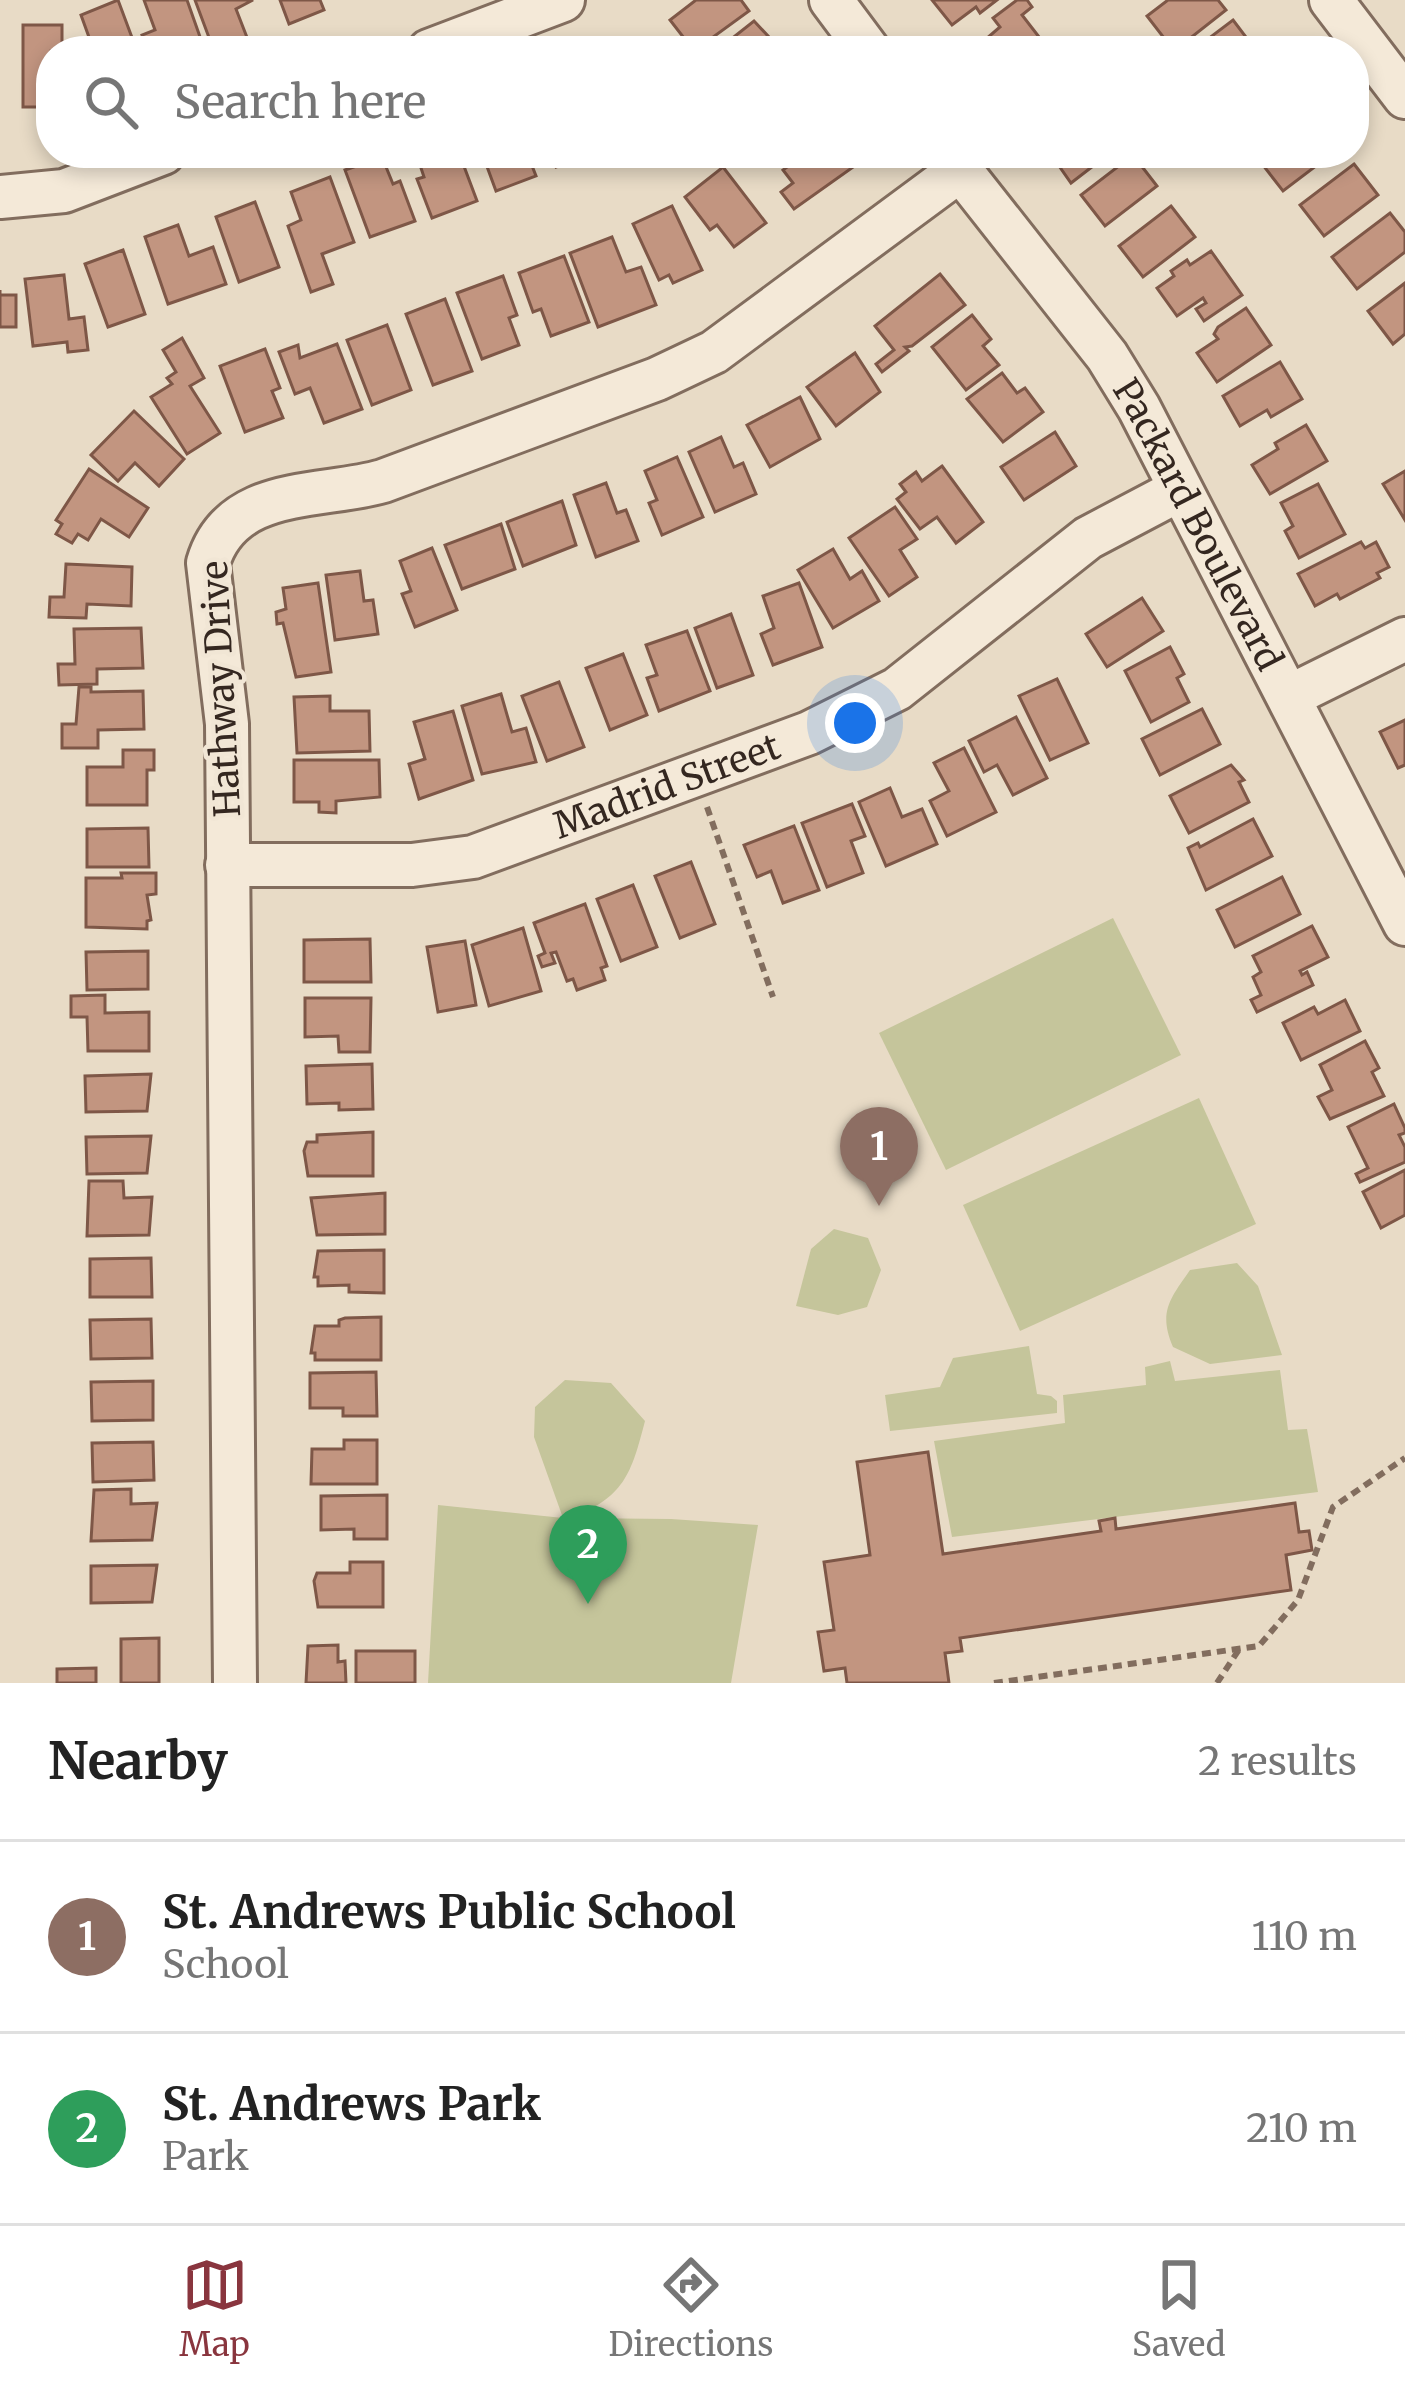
<!DOCTYPE html>
<html lang="en">
<head>
<meta charset="utf-8">
<style>
	:root { --surface:#fff; --page:#f2f2f2; --text:#222; --muted:#767676; --line:#e0e0e0; --accent:#89353e }
	body { margin:0; font-family:Merriweather,serif; background:var(--page); color:var(--text) }
	.you { position:absolute; left:855px; top:723px; width:42px; height:42px; margin:-30px; border:9px solid #fff; border-radius:50%; background:#1a73e8; box-shadow:0 0 0 18px #1a73e833 }
	.badge { display:grid; place-items:center; width:78px; height:78px; border-radius:50%; background:var(--accent); color:#fff; font-size:39px; font-weight:700 }
	.pin { position:absolute; translate:-50% -99px; filter:drop-shadow(0 3px 6px #0008) }
	.pin::after { content:''; position:absolute; top:63px; width:42px; height:36px; background:inherit; clip-path:polygon(0 0,100% 0,50% 100%) }
	.list { margin:0; padding:0; list-style:none }
	h2 { display:flex; justify-content:space-between; align-items:center; height:156px; margin:0; padding:0 48px; font-size:51px }
	h2 small { font-size:39px; font-weight:400; color:var(--muted) }
	.list li { display:grid; grid-template-columns:78px 1fr auto; gap:36px; align-items:center; box-sizing:border-box; height:192px; padding:0 48px; border-top:3px solid var(--line) }
	.list b { display:block; font-size:45px; white-space:nowrap }
	.list p { margin:0; font-size:39px; white-space:nowrap; color:var(--muted) }
	.list em { font-size:39px; font-style:normal; color:var(--muted) }
	.icon { flex:none; width:66px; height:66px; fill:none; stroke:currentColor; stroke-width:2; stroke-linecap:round; stroke-linejoin:round }
	.map { position:relative; flex:none; width:1405px; height:1683px; overflow:hidden }
	.search { position:absolute; background:var(--surface); box-shadow:0 6px 18px #0003; left:36px; right:36px; top:36px; height:132px; display:flex; align-items:center; gap:30px; box-sizing:border-box; padding:0 42px; border-radius:48px; color:var(--muted); font-size:45px }
	.sheet { height:540px; background:var(--surface) }
	nav { display:flex; justify-content:space-around; align-items:center; box-sizing:border-box; height:168px; border-top:3px solid var(--line); background:var(--surface); font-size:33px; color:var(--muted) }
	nav a { display:grid; justify-items:center; gap:6px }
	nav .on { color:var(--accent) }
	.map>svg:first-child { display:block }
	.green { fill:#c5c59b }
	.building { fill:#c29580; stroke:#7e5747; stroke-width:3 }
	.lines { fill:none; stroke-linecap:round; stroke-linejoin:round }
	.minor-casing { stroke:#826d5e; stroke-width:48 }
	.path { stroke:#826d5e; stroke-width:6; stroke-dasharray:9 6; stroke-linecap:butt }
	.minor { stroke:#f4e9d8; stroke-width:42 }
	.labels { text-anchor:middle; dominant-baseline:central; stroke-width:9; stroke-linejoin:round; paint-order:stroke }
	.street-label { font-size:36px; fill:#342720; stroke:#f1e6d5 }
</style>
</head>
<body>
<div class="map">
<svg width="1405" height="1683" viewBox="0 0 1405 1683">
	<rect width="100%" height="100%" fill="#e8dbc6"/>
	<g class="green">
		<path d="M1113 918 1181 1055 946 1170 879 1033Z"/>
		<path d="M1199 1098 1256 1224 1020 1331 963 1205Z"/>
		<path d="M834 1229 868 1238 881 1270 867 1307 838 1315 796 1306 811 1249Z"/>
		<path d="M1237 1263 1258 1286 1282 1355 1210 1364 1173 1347C1158 1312 1170 1299 1190 1270Z"/>
		<path d="M1029 1346 1037 1394 1051 1396 1057 1401V1413L890 1431 885 1395 940 1387 953 1358Z"/>
		<path d="M1170 1361 1175 1381 1280 1370 1288 1430 1307 1429 1318 1492 952 1537 934 1441 1065 1423 1063 1395 1146 1385 1145 1367Z"/>
		<path d="M565 1380 611 1383 645 1421C631 1475 624 1497 571 1518L671 1519 758 1525 731 1683H428L438 1505 563 1518 534 1437 535 1407Z"/>
	</g>
	<g class="building">
		<path d="M118 0 137 51H94L81 15Z"/>
		<path d="M144 0H187L205 51H148L142 35 155 30Z"/>
		<path d="M195 0H253L236 9 248 40 214 51Z"/>
		<path d="M280 0H320L324 10 289 24Z"/>
		<path d="M696 0H741L749 11 694 51 670 20Z"/>
		<path d="M932 0H997L980 13 976 7 952 25Z"/>
		<path d="M1017 0H1027L1032 7 1022 15 1046 46 1039 51H972L1000 27 993 18Z"/>
		<path d="M1168 0H1218L1226 10 1174 51 1147 16Z"/>
		<path d="M1233 20 1255 49 1192 51Z"/>
		<path d="M754 21 782 51H716Z"/>
		<path d="M23 25H62V51H51V107H23Z"/>
		<path d="M416 153H459L477 201 432 218 417 179 424 177Z"/>
		<path d="M482 153H527L536 176 496 191Z"/>
		<path d="M551 153H593L556 167Z"/>
		<path d="M764 153H789L773 165Z"/>
		<path d="M806 153H857L863 160 794 209 781 192 793 183 783 170Z"/>
		<path d="M1050 153H1110L1071 183Z"/>
		<path d="M1267 153H1333L1283 191 1259 160Z"/>
		<path d="M1133 155 1157 186 1105 226 1081 195Z"/>
		<path d="M382 157 393 184 400 181 415 221 370 237 345 170Z"/>
		<path d="M1354 164 1378 195 1324 236 1300 205Z"/>
		<path d="M723 167 766 223 734 247 717 225 710 230 685 197Z"/>
		<path d="M330 177 354 242 322 254 333 284 311 292 288 226 301 220 291 192Z"/>
		<path d="M255 202 279 267 239 282 216 217Z"/>
		<path d="M672 206 702 270 673 283 669 275 659 280 633 224Z"/>
		<path d="M1171 206 1195 237 1143 277 1119 246Z"/>
		<path d="M1390 213 1405 232V252L1357 289 1332 257Z"/>
		<path d="M178 225 189 256 213 247 226 284 168 304 145 237Z"/>
		<path d="M612 237 626 272 641 267 656 305 598 327 570 253Z"/>
		<path d="M123 250 145 314 108 327 85 264Z"/>
		<path d="M1211 251 1242 295 1204 321 1196 309 1206 303 1203 298 1177 316 1157 288 1174 276 1171 271 1187 260 1190 265Z"/>
		<path d="M564 256 589 322 551 336 541 309 533 312 519 273Z"/>
		<path d="M940 274 965 305 912 346 905 347 909 351 882 372 876 364 894 350 875 326Z"/>
		<path d="M64 275 69 319 84 317 88 350 68 352 67 342 33 346 25 279Z"/>
		<path d="M503 276 517 315 509 318 519 345 482 359 457 293Z"/>
		<path d="M1405 283V334L1393 344 1368 311Z"/>
		<path d="M0 290V295H16V327H0Z"/>
		<path d="M445 299 472 371 433 385 406 314Z"/>
		<path d="M1246 308 1271 345 1217 382 1197 353 1218 339 1214 334 1218 327Z"/>
		<path d="M972 315 991 339 983 346 999 365 966 390 932 347Z"/>
		<path d="M387 325 411 390 372 405 347 340Z"/>
		<path d="M182 338 204 378 190 386 220 433 187 454 151 397 172 384 167 378 176 372 163 350Z"/>
		<path d="M337 344 362 409 324 423 310 388 295 394 279 352 298 345 300 358Z"/>
		<path d="M265 349 280 388 272 391 283 418 245 432 220 366Z"/>
		<path d="M855 353 880 392 836 426 807 387Z"/>
		<path d="M1280 362 1302 399 1271 417 1267 410 1240 426 1223 396Z"/>
		<path d="M1002 373 1017 393 1025 388 1043 412 1003 442 967 399Z"/>
		<path d="M800 397 820 439 770 467 747 425Z"/>
		<path d="M134 411 184 459 159 486 135 463 118 481 91 455Z"/>
		<path d="M1306 425 1327 461 1270 494 1252 465 1278 449 1275 443Z"/>
		<path d="M1055 432 1076 466 1024 500 1001 467Z"/>
		<path d="M721 437 734 467 743 463 756 494 715 512 689 452Z"/>
		<path d="M677 457 703 517 662 535 649 503 657 500 645 471Z"/>
		<path d="M942 466 983 522 956 543 937 517 920 529 897 499 906 492 900 484 916 472 922 481Z"/>
		<path d="M89 469 148 508 129 537 101 519 88 540 78 534 72 543 56 534 62 524 56 520Z"/>
		<path d="M1405 471V520L1383 484Z"/>
		<path d="M606 483 617 513 626 510 638 541 596 557 574 495Z"/>
		<path d="M1318 484 1345 534 1299 558 1285 531 1293 526 1281 503Z"/>
		<path d="M562 501 576 545 523 566 507 522Z"/>
		<path d="M895 507 917 539 900 550 917 577 889 596 849 538Z"/>
		<path d="M501 524 515 569 462 589 445 545Z"/>
		<path d="M1361 542 1365 548 1376 542 1389 567 1377 573 1380 578 1340 599 1337 594 1315 606 1298 574Z"/>
		<path d="M432 548 457 610 415 627 402 594 411 591 400 561Z"/>
		<path d="M833 549 850 579 862 571 879 601 833 628 798 570Z"/>
		<path d="M66 564 132 567 131 606 87 604 86 618 49 617 50 597H64Z"/>
		<path d="M360 571 364 601 373 600 378 634 335 640 326 575Z"/>
		<path d="M318 583 331 672 296 677 283 623 277 624 276 612 286 609 283 588Z"/>
		<path d="M799 583 822 647 773 665 761 634 774 628 763 596Z"/>
		<path d="M1142 598 1163 631 1107 667 1086 634Z"/>
		<path d="M731 614 753 675 717 688 695 628Z"/>
		<path d="M141 628 143 668 97 669V684L59 685 58 664H75L74 629Z"/>
		<path d="M687 631 710 691 659 711 647 678 657 675 646 645Z"/>
		<path d="M1170 647 1184 674 1177 678 1189 702 1151 722 1125 671Z"/>
		<path d="M623 654 647 715 610 730 586 668Z"/>
		<path d="M1057 679 1088 743 1050 760 1019 696Z"/>
		<path d="M559 682 584 747 547 761 522 696Z"/>
		<path d="M79 687H91V692L143 691 144 729 98 730V748H62V724H76Z"/>
		<path d="M501 694 512 732 526 728 536 762 482 774 462 706Z"/>
		<path d="M330 696V711H369L370 751 297 753 294 697Z"/>
		<path d="M1202 709 1220 744 1160 775 1142 739Z"/>
		<path d="M453 711 473 780 419 799 409 764 425 759 414 722Z"/>
		<path d="M1016 717 1047 778 1013 795 997 765 984 772 969 741Z"/>
		<path d="M1405 720V765L1398 768 1380 732Z"/>
		<path d="M964 748 996 812 947 836 930 801 949 791 934 763Z"/>
		<path d="M123 750H154V770H147V805H87V767H123Z"/>
		<path d="M294 760H379L380 797 336 801V813L319 812V802H294Z"/>
		<path d="M1231 765 1244 780 1239 782 1249 802 1189 833 1170 796Z"/>
		<path d="M890 788 902 817 922 809 937 844 886 866 859 802Z"/>
		<path d="M852 804 865 836 851 841 863 873 827 887 802 823Z"/>
		<path d="M1253 819 1272 856 1206 890 1188 848 1198 843 1200 847Z"/>
		<path d="M794 826 819 890 783 903 771 871 757 877 744 845Z"/>
		<path d="M148 828 149 867H87V829Z"/>
		<path d="M691 862 715 924 680 938 655 876Z"/>
		<path d="M121 873H156V894L147 895 151 920 147 921V929L86 927V878H122Z"/>
		<path d="M1282 877 1300 914 1235 947 1217 910Z"/>
		<path d="M633 885 657 947 621 961 597 899Z"/>
		<path d="M585 904 607 966 601 968 605 980 577 990 573 979 567 981 556 952 551 953 555 963 542 967 538 956 545 953 534 923Z"/>
		<path d="M1312 926 1328 957 1300 971 1302 975 1307 972 1313 985 1257 1012 1251 1000 1261 995 1253 977 1261 972 1253 956Z"/>
		<path d="M523 928 541 991 489 1006 472 945Z"/>
		<path d="M370 939 371 982H304V940Z"/>
		<path d="M465 941 476 1005 438 1012 427 947Z"/>
		<path d="M148 951V989L87 990 86 952Z"/>
		<path d="M105 995V1013L149 1012V1051H88L87 1017H71V996Z"/>
		<path d="M305 998H371L370 1052H339L338 1036 305 1037Z"/>
		<path d="M1345 1000 1360 1031 1301 1060 1283 1023 1314 1007 1318 1014Z"/>
		<path d="M1365 1041 1379 1068 1372 1072 1384 1096 1330 1119 1318 1097 1332 1090 1320 1065Z"/>
		<path d="M372 1064 373 1109 339 1110V1103L307 1104 306 1066Z"/>
		<path d="M151 1074 147 1111 86 1112 85 1076Z"/>
		<path d="M1394 1104 1405 1128V1133L1399 1135 1405 1147V1162L1360 1182 1356 1174 1368 1168 1348 1127Z"/>
		<path d="M373 1132V1176H308L304 1151 307 1142H317V1135Z"/>
		<path d="M151 1136 147 1173 87 1174 86 1137Z"/>
		<path d="M1405 1170V1215L1381 1228 1363 1192Z"/>
		<path d="M89 1181H123L124 1198 152 1197 149 1235 87 1236Z"/>
		<path d="M385 1193V1234L317 1235 311 1198Z"/>
		<path d="M384 1250V1293L349 1292V1285L318 1286V1277H314L318 1251Z"/>
		<path d="M151 1258 152 1297H90V1259Z"/>
		<path d="M381 1317V1360H315V1353H311L315 1326H339V1320L345 1318Z"/>
		<path d="M151 1319 152 1358 91 1359 90 1320Z"/>
		<path d="M376 1372 377 1416H343V1408H310V1373Z"/>
		<path d="M153 1381V1420L92 1421 91 1382Z"/>
		<path d="M344 1440H377V1484H311L312 1449H344Z"/>
		<path d="M153 1442 154 1480 93 1482 92 1443Z"/>
		<path d="M928 1452 943 1554 1101 1531 1099 1521 1115 1518 1116 1529 1295 1503 1299 1532 1309 1531 1312 1550 1286 1555 1291 1590 960 1638 962 1651 945 1653 949 1683H847L845 1668 824 1671 818 1632 834 1630 824 1562 870 1555 857 1462Z"/>
		<path d="M131 1489V1504L157 1503 152 1540 91 1541 94 1490Z"/>
		<path d="M387 1495V1539H354V1529L321 1530V1496Z"/>
		<path d="M350 1562H383V1607H318L314 1581 317 1573H350Z"/>
		<path d="M157 1565 152 1602 91 1603V1566Z"/>
		<path d="M159 1638V1683H121V1639Z"/>
		<path d="M338 1645V1662L345 1661 346 1683H306L308 1646Z"/>
		<rect x="356" y="1651" width="59" height="32"/>
		<path d="M96 1668V1683H57V1669Z"/>
	</g>
	<g class="lines">
		<defs>
			<g id="minor">
				<path d="M831 0 869 51"/>
				<path d="M1331 0 1405 97"/>
				<path d="M429 51 563 0"/>
				<path id="s1" d="M947 153 1107 356 1139 408 1405 924"/>
				<path d="M0 197 64 191 163 153"/>
				<path d="M1290 696 1405 639"/>
				<path id="s2" d="M227 865H412L473 857 809 733 897 689 1088 538 1179 490"/>
				<path d="M235 1683 227 724 208 563C231 485 321 499 383 481L657 379 714 352 960 170"/>
			</g>
		</defs>
		<use href="#minor" class="minor-casing"/>
		<g class="path">
			<path d="M707 807 773 997"/>
			<path d="M994 1683 1259 1646 1298 1600 1333 1507 1405 1458"/>
			<path d="M1217 1683 1240 1648"/>
		</g>
		<use href="#minor" class="minor"/>
	</g>
	<g class="labels">
		<g class="street-label">
			<text stroke="none"><textPath href="#s1" startOffset="450">Packard Boulevard</textPath></text>
			<text transform="translate(221 689) rotate(-93)">Hathway Drive</text>
			<text stroke="none"><textPath href="#s2" startOffset="453">Madrid Street</textPath></text>
		</g>
	</g>
</svg>
<div class="you"></div>
<div class="pin badge" style="left:879px;top:1206px;background:#8d6e63">1</div>
<div class="pin badge" style="left:588px;top:1604px;background:#2e9e5b">2</div>
<div class="search"><svg class="icon" aria-label="search" viewBox="0 0 24 24"><circle cx="10" cy="10" r="6"/><path d="M15 15l6 6"/></svg>Search here</div>
</div>
<section class="sheet">
<h2>Nearby<small>2 results</small></h2>
<ul class="list">
<li><span class="badge" style="background:#8d6e63">1</span><div><b>St. Andrews Public School</b><p>School</p></div><em>110 m</em></li>
<li><span class="badge" style="background:#2e9e5b">2</span><div><b>St. Andrews Park</b><p>Park</p></div><em>210 m</em></li>
</ul>
</section>
<nav>
<a class="on"><svg class="icon" aria-label="map" viewBox="0 0 24 24"><path d="M3 6l6-2 6 2 6-2v14l-6 2-6-2-6 2zM9 4v14M15 6v14"/></svg>Map</a>
<a><svg class="icon" aria-label="directions" viewBox="0 0 24 24"><path d="M12 3l9 9-9 9-9-9zM9 14v-3h6M13 9l2 2-2 2"/></svg>Directions</a>
<a><svg class="icon" aria-label="saved" viewBox="0 0 24 24"><path d="M7 4h10v16l-5-4-5 4z"/></svg>Saved</a>
</nav>
</body>
</html>
